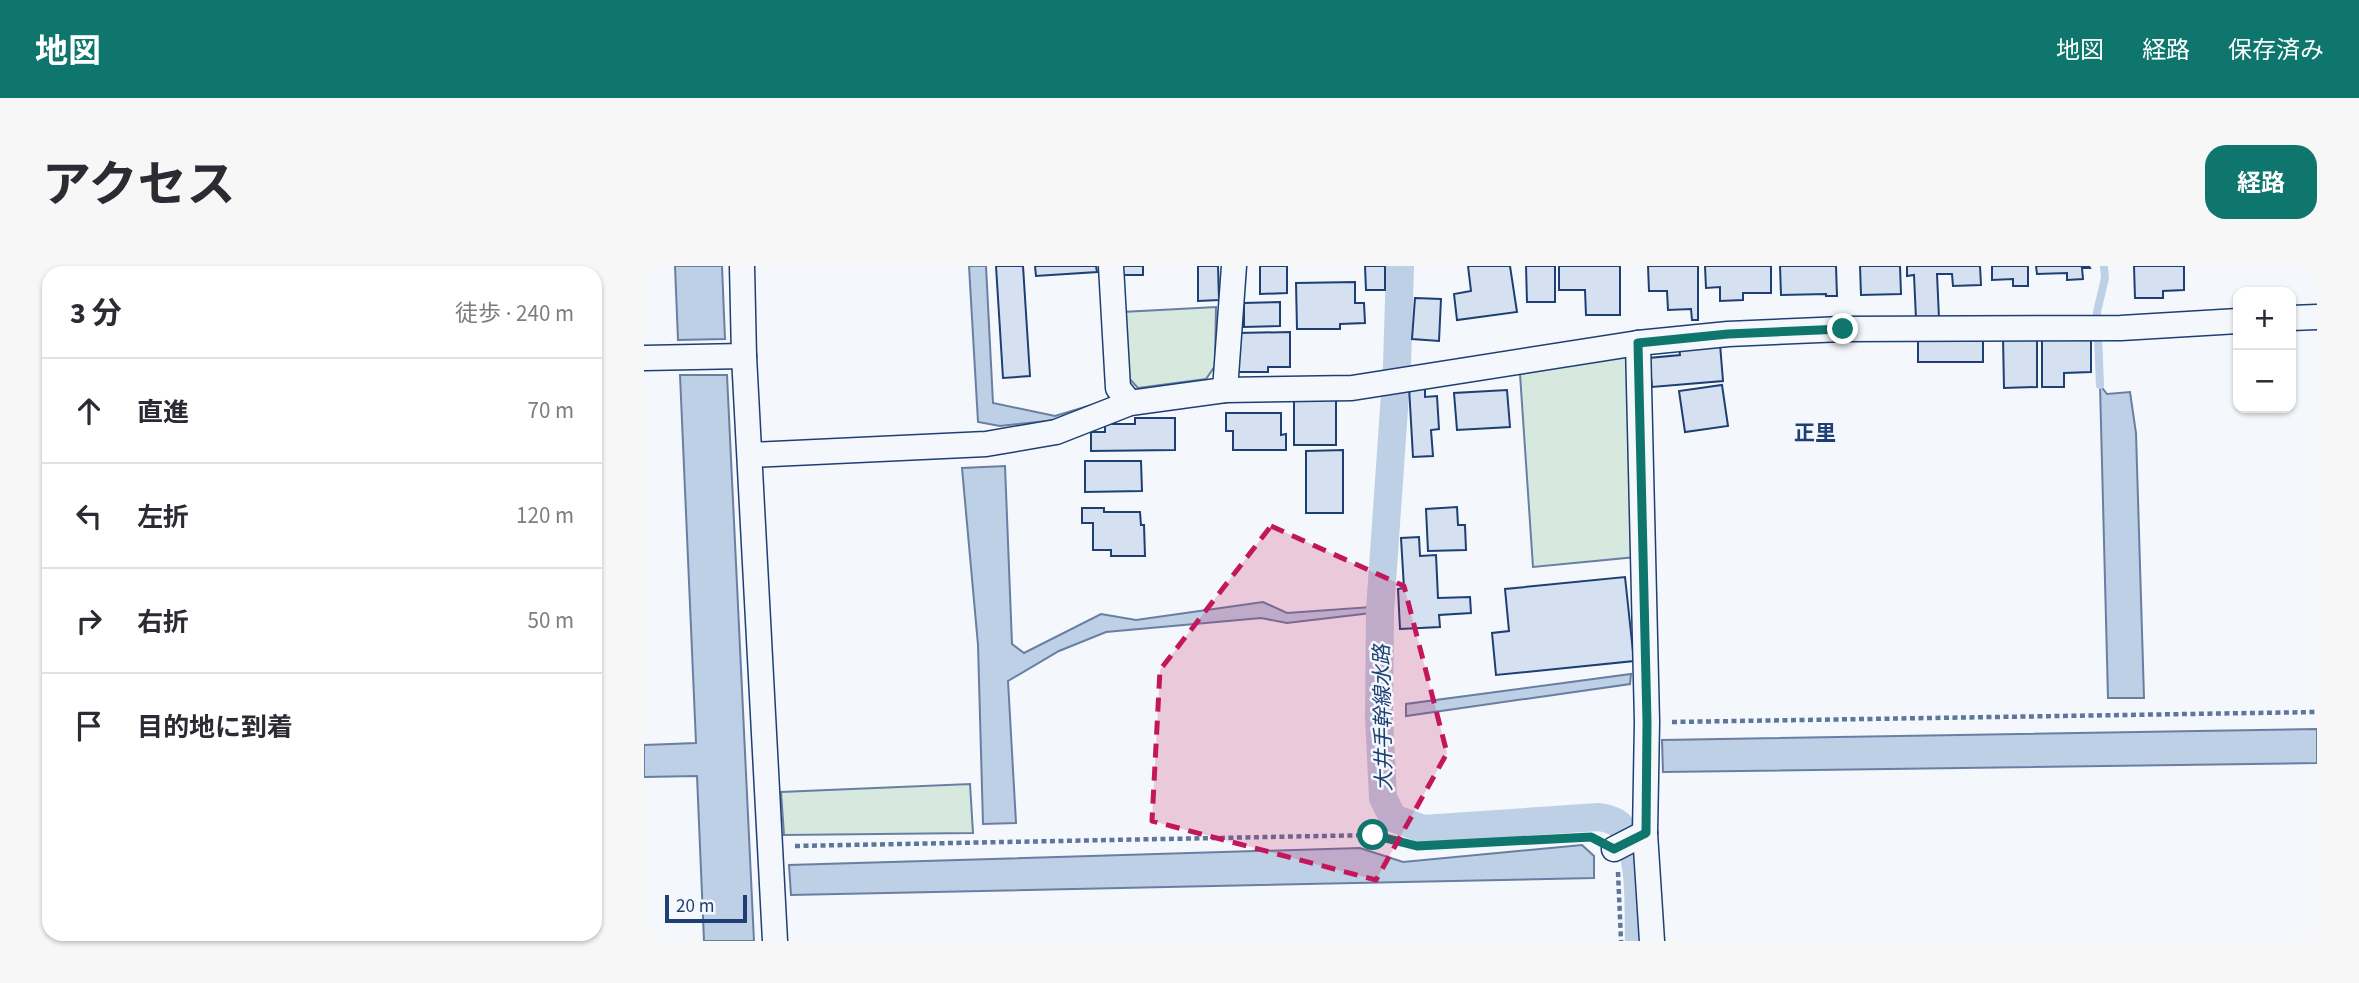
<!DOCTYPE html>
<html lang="ja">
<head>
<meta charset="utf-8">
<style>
	:root { --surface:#fff; --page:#f7f7f7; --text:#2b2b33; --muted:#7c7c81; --line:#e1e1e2; --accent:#0f766e }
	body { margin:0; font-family:"Source Sans 3","Noto Sans JP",sans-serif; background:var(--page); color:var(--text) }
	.controls { position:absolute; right:21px; top:21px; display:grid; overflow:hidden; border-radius:14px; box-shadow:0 2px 5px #0004 }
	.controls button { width:63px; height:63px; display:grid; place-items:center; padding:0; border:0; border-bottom:2px solid var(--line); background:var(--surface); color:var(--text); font:35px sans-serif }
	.scale { position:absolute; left:21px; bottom:18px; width:82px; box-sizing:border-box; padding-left:7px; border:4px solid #1d3f73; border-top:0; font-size:19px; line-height:24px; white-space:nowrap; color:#1d3f73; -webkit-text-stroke:5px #f4f7fb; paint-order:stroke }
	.stop { position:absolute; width:21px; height:21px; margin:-16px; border:5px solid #0f766e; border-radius:50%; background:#fff }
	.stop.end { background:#0f766e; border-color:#fff; box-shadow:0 2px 7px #0008 }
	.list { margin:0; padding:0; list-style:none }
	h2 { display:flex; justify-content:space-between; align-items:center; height:91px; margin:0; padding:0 28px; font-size:30px }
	h2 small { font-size:23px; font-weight:400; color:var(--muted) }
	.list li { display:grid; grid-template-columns:46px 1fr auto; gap:21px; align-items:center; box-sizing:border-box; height:105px; padding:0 28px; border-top:2px solid var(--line) }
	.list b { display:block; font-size:26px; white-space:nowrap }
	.list em { font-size:23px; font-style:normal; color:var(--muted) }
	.icon { flex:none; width:38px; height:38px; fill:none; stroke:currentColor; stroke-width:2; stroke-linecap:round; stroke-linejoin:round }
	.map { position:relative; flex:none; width:1673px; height:675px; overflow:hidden; border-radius:21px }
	header { display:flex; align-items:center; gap:42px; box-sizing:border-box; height:98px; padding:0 35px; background:var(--accent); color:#fff }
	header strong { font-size:33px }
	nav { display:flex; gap:38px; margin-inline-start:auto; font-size:24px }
	.intro { display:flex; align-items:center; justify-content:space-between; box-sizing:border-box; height:168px; padding:0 42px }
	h1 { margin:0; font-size:49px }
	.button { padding:18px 32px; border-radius:21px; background:var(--accent); color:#fff; font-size:24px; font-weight:700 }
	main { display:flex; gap:42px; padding:0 42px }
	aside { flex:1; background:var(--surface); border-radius:21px; box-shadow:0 2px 5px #0004 }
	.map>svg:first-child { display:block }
	.green { fill:#d7e8df; stroke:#687fa3; stroke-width:2 }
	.water { fill:#bed0e5; stroke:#687fa3; stroke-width:2 }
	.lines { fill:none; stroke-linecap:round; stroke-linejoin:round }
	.stream { stroke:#bed0e5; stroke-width:8 }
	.canal { stroke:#bed0e5; stroke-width:28 }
	.building { fill:#d5e0f0; stroke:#1d3f73; stroke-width:2 }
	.street-casing { stroke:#1d3f73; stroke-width:27 }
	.path { stroke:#5e769c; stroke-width:4.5; stroke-dasharray:5 3.5; stroke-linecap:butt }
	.street { stroke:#f4f7fb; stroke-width:24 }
	.route { stroke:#0f766e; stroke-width:9 }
	.marked { fill:#c2185b; fill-opacity:0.2; stroke:#c2185b; stroke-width:5; stroke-dasharray:14 9; stroke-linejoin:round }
	.labels { text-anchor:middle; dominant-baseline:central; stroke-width:5; stroke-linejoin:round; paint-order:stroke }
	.neighbourhood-label { font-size:21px; font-weight:bold; fill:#1d3f73; stroke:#f4f7fb }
	.water-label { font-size:21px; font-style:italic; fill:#1d3f73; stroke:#f4f7fb }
</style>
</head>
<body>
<header>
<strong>地図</strong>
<nav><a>地図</a><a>経路</a><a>保存済み</a></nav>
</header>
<div class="intro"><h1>アクセス</h1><a class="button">経路</a></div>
<main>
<aside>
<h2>3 分<small>徒歩 · 240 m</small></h2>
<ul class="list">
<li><svg class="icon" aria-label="ahead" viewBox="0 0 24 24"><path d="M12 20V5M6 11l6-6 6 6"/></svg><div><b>直進</b></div><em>70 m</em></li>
<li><svg class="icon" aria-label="left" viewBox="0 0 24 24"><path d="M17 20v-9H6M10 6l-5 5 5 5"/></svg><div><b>左折</b></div><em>120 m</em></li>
<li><svg class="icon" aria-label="right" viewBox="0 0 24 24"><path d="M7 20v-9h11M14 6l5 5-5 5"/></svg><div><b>右折</b></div><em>50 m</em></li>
<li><svg class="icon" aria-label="arrive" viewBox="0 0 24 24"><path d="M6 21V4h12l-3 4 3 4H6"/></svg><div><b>目的地に到着</b></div></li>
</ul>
</aside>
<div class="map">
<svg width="1673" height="675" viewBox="0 0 1673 675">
	<rect width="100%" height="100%" fill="#f4f7fb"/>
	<g class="green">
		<path d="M572 41 571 100 562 113 494 122 482 109 478 46Z"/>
		<path d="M988 88 992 291 889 301 876 108Z"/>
		<path d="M326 518 329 567 140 569 137 526Z"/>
	</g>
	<g class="water">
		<path d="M31 0H78L81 73 34 74Z"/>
		<path d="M325 0H342L349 137 411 150 454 137 422 153 356 160 334 156Z"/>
		<path d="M36 109H83L110 675H60L53 510 0 511V479L52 477Z"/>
		<path d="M1456 119 1463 128 1486 126 1492 167 1500 432H1464Z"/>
		<path d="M361 200 368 378 380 387 457 348 492 354 619 336 643 347 727 341V347L643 357 617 352 462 366 415 385 364 415 372 557 339 558 334 379 318 202Z"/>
		<path d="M987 408 986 418 762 450V438Z"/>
		<path d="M1673 463V497L1019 506 1018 474Z"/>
		<path d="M938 579 950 590V612L147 629 145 599 716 582 759 596Z"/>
	</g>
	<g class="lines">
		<path class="stream" d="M1456 119 1453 46 1461 12 1460 0"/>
		<path class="canal" d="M756 0 753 100 736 344 735 451 739 532 749 552 779 563 954 551C962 552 973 554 978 562 998 587 994 644 995 675"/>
	</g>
	<g class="building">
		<path d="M352 0H379L386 110 359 112Z"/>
		<path d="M391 0H452L453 6 392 10Z"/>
		<rect x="477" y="0" width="22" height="9"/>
		<path d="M554 0H574L575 34 554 35Z"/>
		<path d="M616 0H643V27L616 28Z"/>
		<path d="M721 0H741V24H722Z"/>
		<path d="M824 0H866L873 46 813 54 810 28 827 25Z"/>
		<path d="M882 0H911V36H883Z"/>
		<path d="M915 0H976V49H942L941 24H915Z"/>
		<path d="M1004 0H1054V54H1048L1047 43 1024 44 1023 25H1005Z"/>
		<path d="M1061 0H1127V27H1099V34L1076 35V21L1062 22Z"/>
		<path d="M1136 0H1192L1193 30H1182V28L1137 29Z"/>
		<path d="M1216 0H1256L1257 28 1217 29Z"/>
		<path d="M1263 0H1336L1337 19 1309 20 1308 8H1293L1295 52 1272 53 1270 9 1263 10Z"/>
		<path d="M1348 0H1384V20H1369V13L1348 14Z"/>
		<path d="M1392 0H1445L1446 2H1438L1439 13 1423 14V7L1393 8Z"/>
		<path d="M1490 0H1540V24L1519 25V32H1491Z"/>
		<path d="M711 16V37H720L721 57 696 58V63H653L652 17Z"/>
		<path d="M771 32 797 33 795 75 768 73Z"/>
		<path d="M636 36V60L600 61V37Z"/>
		<path d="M646 66V101H624V106H594V67Z"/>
		<path d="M1339 67V96H1274V68Z"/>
		<path d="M1398 68H1447V106L1420 107V121H1398Z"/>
		<path d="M1359 71H1393V121L1360 122Z"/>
		<path d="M1076 78 1079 115 1008 121 1005 92 1036 89 1035 82Z"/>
		<path d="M1078 119 1084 160 1041 166 1035 125Z"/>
		<path d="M781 120V131L793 130 795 163 787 164 789 190 769 191 765 121Z"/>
		<path d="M863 124 866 161 813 164 810 127Z"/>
		<rect x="650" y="132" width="42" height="47"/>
		<path d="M582 147H637V169L642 168V184H589V165H582Z"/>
		<path d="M491 152H531V184L447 185V166H461V158H491Z"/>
		<path d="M699 184V247H662V185Z"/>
		<path d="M441 195H497L498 225 441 226Z"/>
		<path d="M813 241 814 259H821L822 284 784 285 782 243Z"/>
		<path d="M438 242H460V246H496L497 259H500L501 290H467V284H449V257H438Z"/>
		<path d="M775 271 776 290 792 289 794 332 826 331 827 347 795 349 796 361 756 363 754 323 760 322 757 272Z"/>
		<path d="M981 311 990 395 852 409 848 367 865 365 861 323Z"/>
	</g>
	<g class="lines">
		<defs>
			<g id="street">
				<path d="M98 0 100 90 131 675"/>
				<path d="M467 0 474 122 486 137"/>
				<path d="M1647 52 1673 51"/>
				<path d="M994 77 1003 456 1001 567 1008 675"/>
				<path d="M0 92 100 90"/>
				<path d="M581 124 590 0"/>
				<path d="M106 189 342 178 412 166 486 137 581 124 708 122 994 77 1084 68 1199 63 1477 62 1594 55"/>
				<path d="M970 583 1001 567"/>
			</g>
		</defs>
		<use href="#street" class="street-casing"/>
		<g class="path">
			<path d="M1028 456 1673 446"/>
			<path d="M151 580 729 569 773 580 949 572"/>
			<path d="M974 606 977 675"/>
		</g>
		<use href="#street" class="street"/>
	</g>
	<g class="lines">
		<path class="route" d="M729 569 773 580 947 571 970 583 1002 567 1003 456 994 77 1084 68 1199 63"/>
	</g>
	<path class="marked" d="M627 260 760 320 803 487 732 614 508 555 516 404Z"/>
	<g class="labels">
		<g class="neighbourhood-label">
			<text x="1171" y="167">正里</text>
		</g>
		<g class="water-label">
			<text transform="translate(739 452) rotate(-91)">大井手幹線水路</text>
		</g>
	</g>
</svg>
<div class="controls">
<button>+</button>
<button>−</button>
</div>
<div class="scale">20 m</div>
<div class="stop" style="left:729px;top:569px"></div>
<div class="stop end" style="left:1199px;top:63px"></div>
</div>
</main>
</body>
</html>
